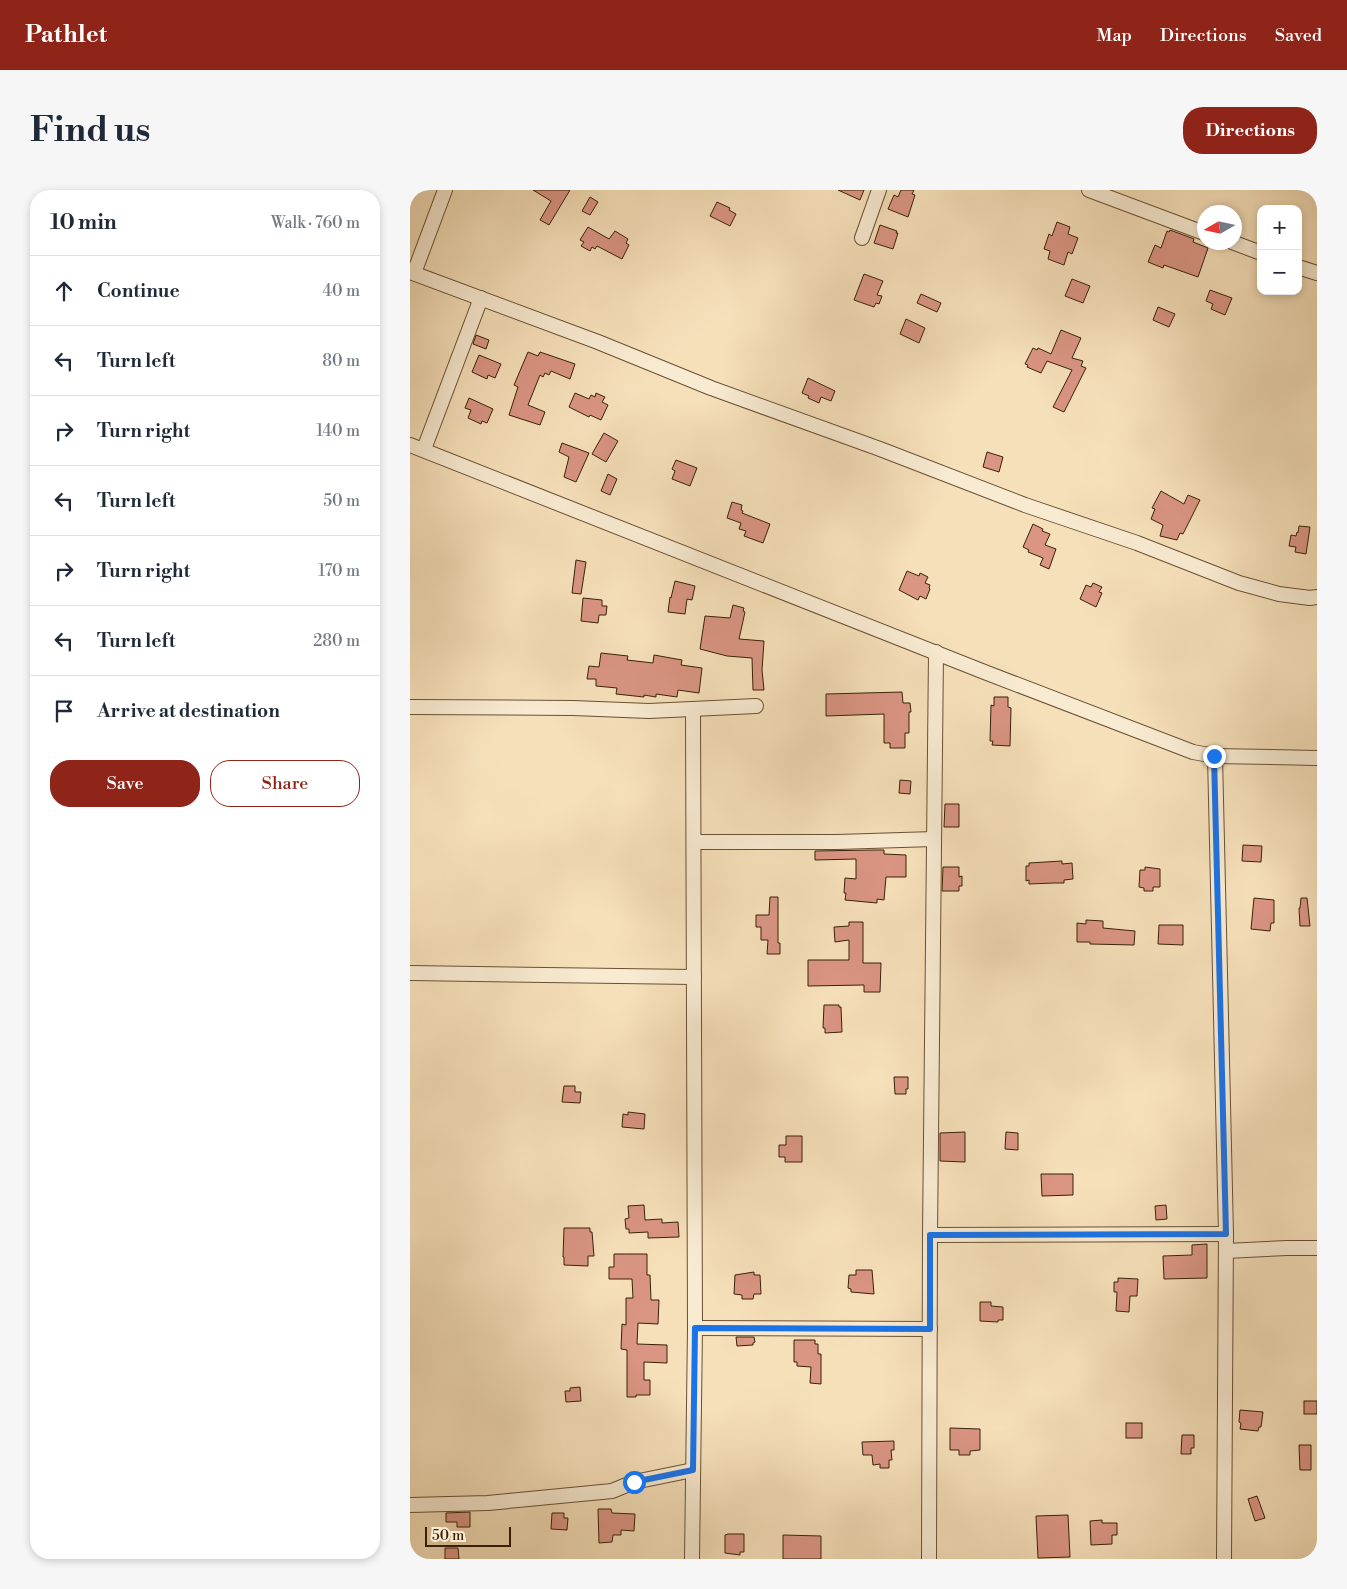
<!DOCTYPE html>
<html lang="en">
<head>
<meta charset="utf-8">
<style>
	:root { --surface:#fff; --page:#f6f6f7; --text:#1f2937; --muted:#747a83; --line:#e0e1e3; --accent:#8f2418 }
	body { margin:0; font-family:"Libre Bodoni",serif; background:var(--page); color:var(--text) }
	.controls { position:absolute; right:15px; top:15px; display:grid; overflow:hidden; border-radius:10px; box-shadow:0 2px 8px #0003 }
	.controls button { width:45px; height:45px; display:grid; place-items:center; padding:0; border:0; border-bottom:1px solid var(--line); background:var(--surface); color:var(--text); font:25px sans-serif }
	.compass { position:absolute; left:787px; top:15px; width:45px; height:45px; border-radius:50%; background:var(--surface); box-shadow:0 2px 8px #0003; rotate:261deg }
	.scale { position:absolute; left:15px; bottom:12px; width:86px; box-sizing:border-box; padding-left:5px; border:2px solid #382107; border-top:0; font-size:14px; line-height:18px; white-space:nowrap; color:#382107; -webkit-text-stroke:4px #f9ebd2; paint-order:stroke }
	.stop { position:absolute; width:15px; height:15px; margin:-11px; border:4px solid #1a73e8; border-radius:50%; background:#fff }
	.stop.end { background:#1a73e8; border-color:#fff; box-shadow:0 1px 5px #0008 }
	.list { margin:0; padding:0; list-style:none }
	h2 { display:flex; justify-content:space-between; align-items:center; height:65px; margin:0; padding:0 20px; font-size:21px }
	h2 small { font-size:16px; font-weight:400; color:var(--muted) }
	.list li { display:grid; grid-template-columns:32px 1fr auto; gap:15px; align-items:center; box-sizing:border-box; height:70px; padding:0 20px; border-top:1px solid var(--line) }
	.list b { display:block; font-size:19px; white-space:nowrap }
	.list em { font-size:16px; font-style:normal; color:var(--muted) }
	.actions { display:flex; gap:10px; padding:15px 20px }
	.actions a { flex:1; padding:11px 0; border:1px solid var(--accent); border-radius:20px; text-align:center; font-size:18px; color:var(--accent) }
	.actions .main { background:var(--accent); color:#fff }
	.icon { flex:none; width:28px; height:28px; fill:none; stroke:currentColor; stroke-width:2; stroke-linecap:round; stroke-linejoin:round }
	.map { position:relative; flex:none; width:907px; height:1369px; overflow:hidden; border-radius:20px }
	header { display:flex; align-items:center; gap:30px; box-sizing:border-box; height:70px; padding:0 25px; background:var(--accent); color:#fff }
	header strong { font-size:24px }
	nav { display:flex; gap:28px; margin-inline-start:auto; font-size:18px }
	.intro { display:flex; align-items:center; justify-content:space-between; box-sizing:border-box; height:120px; padding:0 30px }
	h1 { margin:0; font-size:35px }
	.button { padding:12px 22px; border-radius:20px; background:var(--accent); color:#fff; font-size:18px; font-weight:700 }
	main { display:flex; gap:30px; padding:0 30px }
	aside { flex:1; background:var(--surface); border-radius:20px; box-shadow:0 2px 8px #0003 }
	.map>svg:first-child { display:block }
	.building { fill:#da9583; stroke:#382107 }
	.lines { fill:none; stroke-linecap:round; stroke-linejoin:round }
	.minor-casing { stroke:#685134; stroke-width:16 }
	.minor { stroke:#f9ebd2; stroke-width:14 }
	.route { stroke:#1a73e8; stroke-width:6 }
</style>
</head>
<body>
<header>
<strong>Pathlet</strong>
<nav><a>Map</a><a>Directions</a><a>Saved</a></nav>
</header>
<div class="intro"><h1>Find us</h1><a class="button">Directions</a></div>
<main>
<aside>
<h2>10 min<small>Walk · 760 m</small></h2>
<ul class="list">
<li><svg class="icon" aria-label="ahead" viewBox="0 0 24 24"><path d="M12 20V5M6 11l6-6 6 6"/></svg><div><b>Continue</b></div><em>40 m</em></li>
<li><svg class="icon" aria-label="left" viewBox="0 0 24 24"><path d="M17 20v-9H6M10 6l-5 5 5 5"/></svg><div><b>Turn left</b></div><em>80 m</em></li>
<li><svg class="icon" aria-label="right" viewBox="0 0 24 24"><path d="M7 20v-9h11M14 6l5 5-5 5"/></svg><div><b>Turn right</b></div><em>140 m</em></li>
<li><svg class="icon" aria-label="left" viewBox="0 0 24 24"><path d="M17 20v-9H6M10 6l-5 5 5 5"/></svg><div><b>Turn left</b></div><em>50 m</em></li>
<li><svg class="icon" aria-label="right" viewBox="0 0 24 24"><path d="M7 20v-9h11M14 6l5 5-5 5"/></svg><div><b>Turn right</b></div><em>170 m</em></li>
<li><svg class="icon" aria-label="left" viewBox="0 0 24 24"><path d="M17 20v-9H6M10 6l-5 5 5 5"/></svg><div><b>Turn left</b></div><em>280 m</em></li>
<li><svg class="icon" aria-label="arrive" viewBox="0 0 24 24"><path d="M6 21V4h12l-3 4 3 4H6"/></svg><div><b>Arrive at destination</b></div></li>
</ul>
<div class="actions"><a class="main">Save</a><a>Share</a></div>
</aside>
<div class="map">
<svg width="907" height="1369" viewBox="0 0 907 1369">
	<rect width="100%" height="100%" fill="#f6e0ba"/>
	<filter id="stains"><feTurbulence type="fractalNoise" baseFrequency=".004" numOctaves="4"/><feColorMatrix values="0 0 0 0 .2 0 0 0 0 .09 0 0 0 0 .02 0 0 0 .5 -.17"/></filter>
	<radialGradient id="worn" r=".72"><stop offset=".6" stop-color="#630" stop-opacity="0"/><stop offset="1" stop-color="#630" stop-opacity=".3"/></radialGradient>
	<g class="building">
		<path d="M123 0H160L139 35 130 30 141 11Z"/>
		<path d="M428 0H454L450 10Z"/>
		<path d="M491 0H504L502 4 505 5 498 27 478 19 484 5 488 7Z"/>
		<path d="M180 7 188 12 180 25 172 21Z"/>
		<path d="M307 12 320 18 319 20 326 24 320 36 300 26Z"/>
		<path d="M647 32 660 37 658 44 668 48 662 64 658 62 654 75 638 69 640 61 634 59 639 44 642 46Z"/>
		<path d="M470 35 487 41 486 43H488L483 59 464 53Z"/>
		<path d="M178 37 199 49 205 41 218 49 216 53 219 55 212 69 187 56 185 59 182 57 180 61 171 56 174 52 170 50Z"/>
		<path d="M760 40 784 49 783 52 798 58 788 87 754 75 753 78 738 72 745 55 751 58 757 41 759 42Z"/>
		<path d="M454 84 473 91 467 105 472 106 469 114 466 113 464 117 444 110Z"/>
		<path d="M662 89 680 96 673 113 655 106Z"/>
		<path d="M800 100 822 108 815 125 801 119 803 114 796 111Z"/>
		<path d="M511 104 531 113 527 122 507 113Z"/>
		<path d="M748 117 765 124 759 137 743 130Z"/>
		<path d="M496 129 515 138 509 153 490 144Z"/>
		<path d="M651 140 671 148 662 168 673 171 671 176 676 178 654 222 643 217 662 180 637 171 631 183 617 177 618 175 615 174 623 158 627 160 628 158 641 164Z"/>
		<path d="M66 145 79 150 76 159 63 154Z"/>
		<path d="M118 162 128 166 130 162 165 174 160 189 141 181 139 185 135 183 133 187 130 185 118 215 135 222 130 235 99 225 108 197 104 195Z"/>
		<path d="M69 165 91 174 85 188 78 185 77 189 62 182Z"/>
		<path d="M398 188 425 201 421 211 411 207 409 213 398 208 399 206 392 203Z"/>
		<path d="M165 203 179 209 181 205 185 207 186 203 195 207 192 212 198 215 191 230 180 225 179 227 159 217Z"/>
		<path d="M59 208 83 219 77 233 72 231 71 234 58 228 61 220 55 218Z"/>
		<path d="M194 243 208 251 196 272 182 264Z"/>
		<path d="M152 253 179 263 166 292 154 287 159 267 149 262Z"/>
		<path d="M577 262 593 267 589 282 573 277Z"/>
		<path d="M266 270 287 278 280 296 262 289 265 281 262 279Z"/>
		<path d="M198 284 207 289 200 305 191 301Z"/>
		<path d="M751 301 774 314 778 305 790 310 773 344 770 343 767 350 750 346 753 335 741 329 745 319 742 318Z"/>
		<path d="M322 312 332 315 331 320 333 321 332 323 360 334 353 353 334 346 336 341 329 339 331 333 317 328Z"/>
		<path d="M623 334 633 339 632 341 640 344 635 355 646 359 639 379 630 375 633 368 618 362 619 360 613 357Z"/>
		<path d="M889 336 900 337 896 364 885 362 886 357 879 356 881 345 886 346 887 342 888 343Z"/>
		<path d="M166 370 176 372 171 404 162 403Z"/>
		<path d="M497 381 509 386 510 383 518 387 515 393 520 395 519 398 520 399 516 409 510 406 508 410 489 400Z"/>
		<path d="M265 391 285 396 282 410 277 409 275 424 258 422 260 407 261 408Z"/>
		<path d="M683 393 692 397 689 402 692 403 686 417 670 409 676 395 681 397Z"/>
		<path d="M173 408 192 410V416H197L196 425H189L188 433 171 431Z"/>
		<path d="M323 415 334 418 333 421 335 422 329 449 354 451 352 480 354 500H343L342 468 317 466 290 459 295 426 320 428Z"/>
		<path d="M191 463 218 466 217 470 243 473 244 465 272 470 271 475 292 478 289 503 268 500 267 507 246 504V507L234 505V507L206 504 207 498 186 496V489H177L179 476 189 477Z"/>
		<path d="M492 502 493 513H500L501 522H499V543H495V558H480V553H474V524L416 526V504Z"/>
		<path d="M584 507H598V517L601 518 600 556 582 555 583 551H580L581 515 584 516Z"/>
		<path d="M490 590 501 591 500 604 489 603Z"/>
		<path d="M535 614H549V637H534Z"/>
		<path d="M833 655 852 656 851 672 832 671Z"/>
		<path d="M463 660H474V664L496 665V687H476L474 710 467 709V713L435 710 436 703H434L435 688 446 689V669L405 670V661Z"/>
		<path d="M652 671V674L662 673 663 689 654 690V693H644L619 694V690L616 691V676H619V673Z"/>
		<path d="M533 677H549V687L552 686V696H549V701H532Z"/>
		<path d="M735 677 750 679V697H743V701H734V698L729 697 730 680H735Z"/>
		<path d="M360 707H368V753H370V764H357L358 750H351V737H346V725H359Z"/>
		<path d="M844 708 864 710V733H861L860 741 841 739Z"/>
		<path d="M891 708H897L900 736H890L889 718H890Z"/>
		<path d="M676 730 693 731V738L725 741 724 755 680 754V752H667V733L676 734Z"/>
		<path d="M439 732H453V773H471L470 802H454V795L398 796V770H439V750L425 752 424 737 439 736Z"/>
		<path d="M749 735H773V755L748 754Z"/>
		<path d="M414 815H429V817H431L432 842 415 843V838H413Z"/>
		<path d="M484 887H498V899H496V904H485Z"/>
		<path d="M154 896H165V902H171L170 913 152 912Z"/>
		<path d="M218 922 235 924 234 939 212 937 213 924 218 925Z"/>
		<path d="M555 942V972L530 971V943Z"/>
		<path d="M596 942 608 943V960L595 959Z"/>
		<path d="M376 946H392V972H375V967H369V955H376Z"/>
		<path d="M631 984H663V1005L632 1006Z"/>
		<path d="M234 1015 235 1030 252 1029V1033L268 1032 269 1047 238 1048V1042L219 1043V1039H216L215 1029 219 1028 218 1016Z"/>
		<path d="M756 1015 757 1029 746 1030 745 1016Z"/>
		<path d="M154 1038H180V1042H182L184 1066H178V1076L154 1075V1067H153Z"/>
		<path d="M797 1054V1088L754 1089 753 1066 782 1065V1055Z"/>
		<path d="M204 1064H237V1085H240L241 1110H249L248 1134 228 1133 227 1154 257 1155V1173L234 1172V1190H240V1205H226V1207H217V1160L211 1159 212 1134 216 1135V1108H223L222 1089H199V1077H204Z"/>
		<path d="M446 1080H462L464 1104 441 1102V1099L438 1098 439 1085H446Z"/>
		<path d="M344 1082V1085H350L351 1104H344L343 1109H332V1105L324 1104 325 1085Z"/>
		<path d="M708 1088 728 1089 727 1106H720L719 1122 706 1121 707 1102H704V1092H708Z"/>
		<path d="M570 1112H581V1116L593 1117V1130H588V1132L570 1131Z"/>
		<path d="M326 1147H344L345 1152 343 1153V1155L327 1156Z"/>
		<path d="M384 1150H405V1154H408V1164H411V1194L400 1193 401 1177 387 1176V1172H384Z"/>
		<path d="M170 1197 171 1211 156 1212 155 1201H160V1198Z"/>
		<rect x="894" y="1211" width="13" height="13"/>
		<path d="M830 1220 853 1222 851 1237H849L848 1241 830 1239 831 1233 829 1232Z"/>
		<rect x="716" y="1233" width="16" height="15"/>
		<path d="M540 1238 570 1239V1260L560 1261V1265H549V1260H540Z"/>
		<path d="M772 1245H784V1258H781V1264H771Z"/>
		<path d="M484 1251V1260H481L482 1270H479V1278H470V1274L463 1275 462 1265H453L452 1252Z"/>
		<path d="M889 1255H901V1280H890Z"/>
		<path d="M847 1306 855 1328 845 1331 838 1309Z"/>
		<path d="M188 1319H201L202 1323 225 1324 224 1341 211 1340V1345H203L202 1352 189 1353Z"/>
		<path d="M60 1322V1337H47V1332H36V1323Z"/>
		<path d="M142 1323H154V1328H158L157 1340 141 1339Z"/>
		<path d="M658 1325 660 1367 628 1368 626 1326Z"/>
		<path d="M692 1330V1333H707V1345H702V1354L681 1355 680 1331Z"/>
		<path d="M318 1344H334V1362H330V1365L315 1363V1345Z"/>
		<path d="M373 1345 411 1346V1369H373Z"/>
		<path d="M35 1358H48L49 1369H35Z"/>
	</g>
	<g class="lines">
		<defs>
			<g id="minor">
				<path d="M679 0 794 43"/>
				<path d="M452 48 469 0"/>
				<path d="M822 52 851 63"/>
				<path d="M888 77 907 83"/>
				<path d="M0 82 188 152 301 198 470 259 615 315 727 353 829 393 869 404 900 408 907 407"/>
				<path d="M4 83 35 0"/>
				<path d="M0 255 577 483 783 562 805 566 907 568"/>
				<path d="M14 259 71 108"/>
				<path d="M0 517 163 518 239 521 346 516"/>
				<path d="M805 566 816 1044 814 1369"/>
				<path d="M284 652H427L524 649"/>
				<path d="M0 783 284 787"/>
				<path d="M520 1045 816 1044"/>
				<path d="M816 1061 877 1058H907"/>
				<path d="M285 1138 520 1139"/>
				<path d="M0 1315 78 1313 202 1301 224 1292 283 1280"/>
				<path d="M282 1369 285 1138 283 519"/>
				<path d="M519 1369 520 1045 526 462"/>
			</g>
		</defs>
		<use href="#minor" class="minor-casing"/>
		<use href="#minor" class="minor"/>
	</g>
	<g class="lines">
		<path class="route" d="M224 1292 283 1280 285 1138 520 1139V1045L816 1044 804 566"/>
	</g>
	<rect width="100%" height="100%" filter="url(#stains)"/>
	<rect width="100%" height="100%" fill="url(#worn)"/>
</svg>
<div class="controls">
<button>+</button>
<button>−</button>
</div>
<svg class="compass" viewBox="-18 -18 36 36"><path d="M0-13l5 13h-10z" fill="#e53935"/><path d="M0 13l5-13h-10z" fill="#747a83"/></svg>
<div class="scale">50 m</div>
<div class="stop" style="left:224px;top:1292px"></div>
<div class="stop end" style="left:804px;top:566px"></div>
</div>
</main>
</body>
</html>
